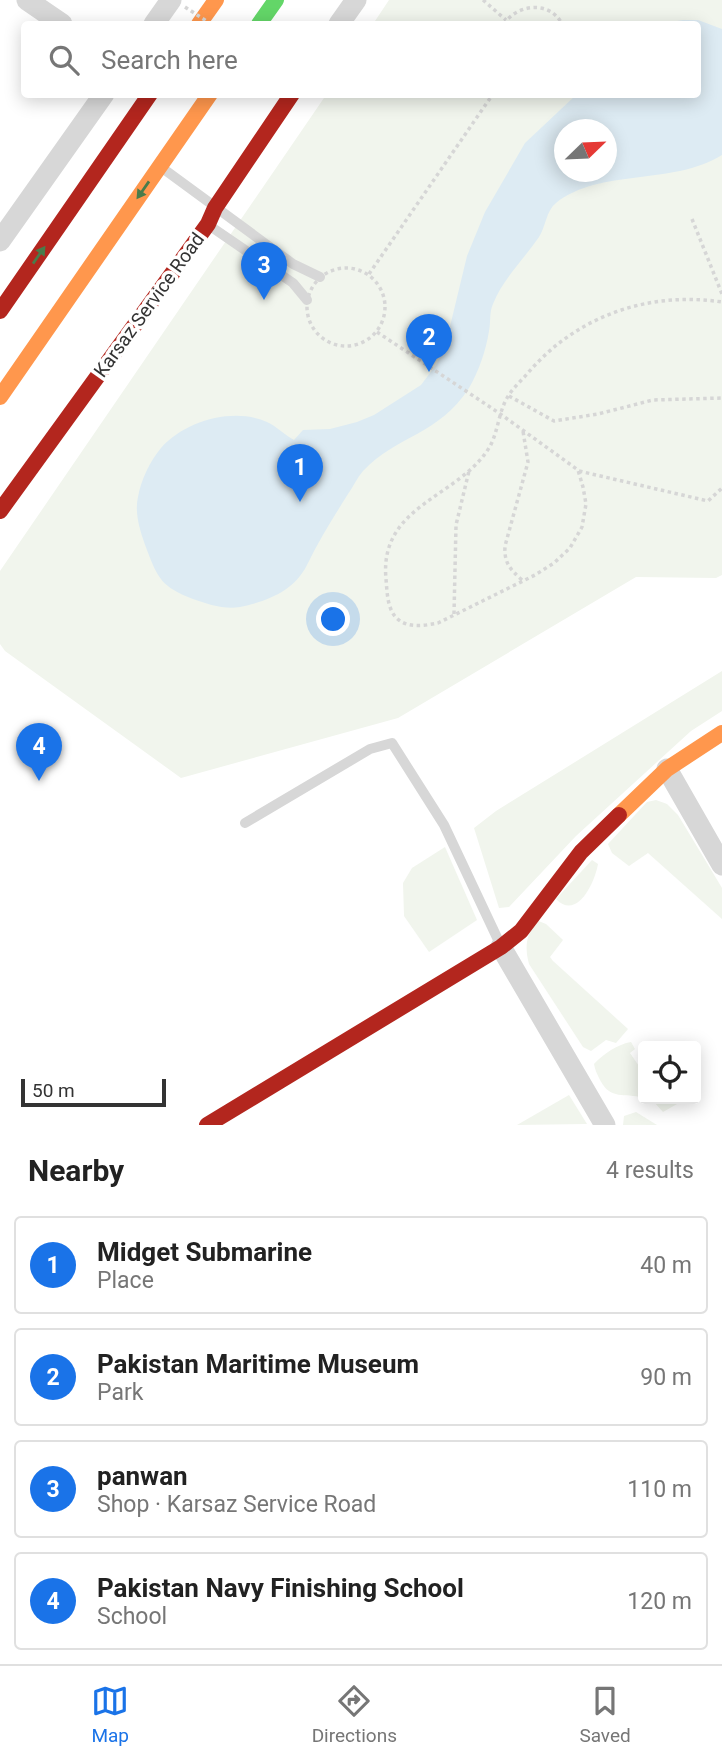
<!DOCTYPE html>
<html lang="en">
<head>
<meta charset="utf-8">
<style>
	:root { --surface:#fff; --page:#f2f2f2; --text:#222; --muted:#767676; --line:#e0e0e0; --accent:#1a73e8 }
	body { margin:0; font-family:Roboto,sans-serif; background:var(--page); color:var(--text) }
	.controls { position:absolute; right:21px; bottom:21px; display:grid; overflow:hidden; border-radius:7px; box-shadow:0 4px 18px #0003 }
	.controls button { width:63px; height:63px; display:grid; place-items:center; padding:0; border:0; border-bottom:2px solid var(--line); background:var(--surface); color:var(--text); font:35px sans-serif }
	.compass { position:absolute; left:554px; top:119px; width:63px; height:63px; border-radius:50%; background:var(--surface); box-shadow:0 4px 18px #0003; rotate:67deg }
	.scale { position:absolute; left:21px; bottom:18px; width:145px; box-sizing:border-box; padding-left:7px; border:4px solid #333; border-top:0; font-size:19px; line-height:24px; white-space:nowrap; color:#333; -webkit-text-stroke:5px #fff; paint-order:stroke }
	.you { position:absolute; left:334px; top:620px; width:24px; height:24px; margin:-18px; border:5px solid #fff; border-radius:50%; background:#1a73e8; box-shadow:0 0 0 10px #1a73e833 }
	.badge { display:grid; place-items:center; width:46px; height:46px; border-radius:50%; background:var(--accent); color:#fff; font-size:23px; font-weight:700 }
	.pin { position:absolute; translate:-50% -58px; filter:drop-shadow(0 2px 4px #0008) }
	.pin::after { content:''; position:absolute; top:37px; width:24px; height:21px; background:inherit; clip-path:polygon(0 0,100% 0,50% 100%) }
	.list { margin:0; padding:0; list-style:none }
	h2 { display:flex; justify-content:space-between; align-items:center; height:91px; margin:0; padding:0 28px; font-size:30px }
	h2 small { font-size:23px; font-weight:400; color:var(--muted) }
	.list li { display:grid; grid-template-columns:46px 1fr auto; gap:21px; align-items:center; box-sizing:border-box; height:98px; margin:0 14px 14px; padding:0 14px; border:2px solid var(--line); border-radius:7px }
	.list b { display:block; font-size:26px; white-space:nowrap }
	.list p { margin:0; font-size:23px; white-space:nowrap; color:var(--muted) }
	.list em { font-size:23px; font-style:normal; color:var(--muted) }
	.icon { flex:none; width:38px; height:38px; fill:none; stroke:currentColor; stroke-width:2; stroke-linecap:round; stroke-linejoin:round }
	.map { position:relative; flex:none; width:722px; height:1125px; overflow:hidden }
	.search { position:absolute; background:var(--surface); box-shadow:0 4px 18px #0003; left:21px; right:21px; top:21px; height:77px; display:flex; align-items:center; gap:18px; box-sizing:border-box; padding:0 24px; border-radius:7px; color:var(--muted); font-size:26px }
	.sheet { height:539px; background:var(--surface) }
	nav { display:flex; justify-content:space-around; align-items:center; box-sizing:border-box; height:98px; border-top:2px solid var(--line); background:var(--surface); font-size:19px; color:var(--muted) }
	nav a { display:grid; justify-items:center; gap:4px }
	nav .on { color:var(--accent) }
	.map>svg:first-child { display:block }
	.green { fill:#f1f5ed; fill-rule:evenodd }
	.water { fill:#ddebf3; fill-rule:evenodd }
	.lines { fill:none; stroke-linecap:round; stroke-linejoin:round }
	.path { stroke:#d6d6d6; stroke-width:3.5; stroke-dasharray:3.5 3.5; stroke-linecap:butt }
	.lane { stroke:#d7d7d7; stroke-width:10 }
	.street { stroke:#d7d7d7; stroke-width:21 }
	.fast { stroke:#63d668; stroke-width:16 }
	.slow { stroke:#ff974d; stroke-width:16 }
	.jam { stroke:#b3261e; stroke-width:16 }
	.path-bridge { stroke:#d6d6d6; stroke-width:3.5; stroke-dasharray:3.5 3.5; stroke-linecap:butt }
	.oneway { fill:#497c4b }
	.labels { text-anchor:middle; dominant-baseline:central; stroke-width:7; stroke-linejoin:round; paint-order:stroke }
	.street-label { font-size:19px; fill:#333; stroke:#fff }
</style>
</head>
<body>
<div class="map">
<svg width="722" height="1125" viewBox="0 0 722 1125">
	<rect width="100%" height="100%" fill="#fff"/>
	<g class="green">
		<path d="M389 0H722V575L716 578 636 577 398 718 181 778 5 651 0 644V571L326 95 698 94V24H373ZM564 130H606V172H564Z"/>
		<path d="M722 671V711L691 731 576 836 509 907 499 908 474 828 496 811Z"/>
		<path d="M656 800 667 804 678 815 722 888V919L648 853 629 866 612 853 608 844 647 802Z"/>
		<path d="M445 847 477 920 429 952 404 916 403 883 412 868Z"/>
		<path d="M592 860 598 864C595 882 577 921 556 899Z"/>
		<path d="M536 920 546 924 563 940 550 957 553 961 628 1029 616 1043 606 1040 591 1051 583 1047 529 964C524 945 527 936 536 920Z"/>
		<path d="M631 1042 635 1049 630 1053 643 1072V1098C624 1092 611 1101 600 1080 597 1074 595 1070 594 1064 603 1054 618 1044 631 1042Z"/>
		<path d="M569 1095 587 1124 517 1125Z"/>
		<path d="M645 1099H674L677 1104 663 1112 653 1101Z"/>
		<path d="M636 1112 657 1125H623L624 1116Z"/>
	</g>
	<path class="water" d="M683 20H698L722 29V155C672 186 600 168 556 203 546 211 546 226 539 237 524 259 503 279 493 304 489 312 491 323 489 331 486 350 479 371 469 388 439 435 397 435 363 471 357 478 353 487 348 494 333 518 319 540 307 565 294 591 268 601 240 607 225 610 207 604 193 599 162 587 158 579 147 550 141 534 134 514 138 497 141 480 150 461 161 448 185 421 233 407 267 422 276 426 285 435 294 440L303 430 330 429 357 422 374 415 421 385 436 365 446 343 467 256 485 212 525 143 576 95 698 94V24H659ZM564 130H606V172H564Z"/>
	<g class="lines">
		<g class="path">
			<path d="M483 0 506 20"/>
			<path d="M504 24C517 4 550 0 562 24"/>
			<path d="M692 219 722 294"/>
			<circle cx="346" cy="307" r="39"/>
			<path d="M369 274 493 94"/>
			<path d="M377 332 499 413 578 470 583 487 586 504 582 527 570 548 554 563 535 575 438 623C423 626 404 629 394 615 387 605 387 590 386 579 379 505 458 498 489 448 498 433 498 414 507 398 512 389 520 382 527 374 576 316 648 291 722 302"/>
			<path d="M509 396 554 421 598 414 653 400 722 398"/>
			<path d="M579 471 708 501 722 488"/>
			<path d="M522 580C510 569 504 563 505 546L528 462 523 431"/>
			<path d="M454 614 456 525 469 471"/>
		</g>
		<g class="lane">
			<path d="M165 170 293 264 320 277"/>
			<path d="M210 226 293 283 307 300"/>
			<path d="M245 823 370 749 392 743 444 825 501 946"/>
		</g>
		<g class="street">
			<path d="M27 0 62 24"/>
			<path d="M154 24 171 0"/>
			<path d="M339 24 356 0"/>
			<path d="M0 241 104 94"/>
			<path d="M667 769 722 865"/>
			<path d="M501 947 605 1125"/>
		</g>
		<path class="fast" d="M259 24 276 0"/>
		<g class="slow">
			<path d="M199 24 216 0"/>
			<path d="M0 397 210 94"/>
			<path d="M619 815 667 769 722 733"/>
		</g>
		<g class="jam">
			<path d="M0 311 150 94"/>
			<path d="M0 511 208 224 215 208 292 94"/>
			<path d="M207 1125 501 947 521 931 581 852 619 815"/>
		</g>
		<path class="path-bridge" d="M185 7 211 24"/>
	</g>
	<defs><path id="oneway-solid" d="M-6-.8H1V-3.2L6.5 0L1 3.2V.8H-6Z" transform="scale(1.75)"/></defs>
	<g class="oneway">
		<use href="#oneway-solid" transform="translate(143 190) rotate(125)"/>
		<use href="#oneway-solid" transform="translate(39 255) rotate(-55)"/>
	</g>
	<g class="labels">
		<g class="street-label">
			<text transform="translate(149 305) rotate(-54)">Karsaz Service Road</text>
		</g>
	</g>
</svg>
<div class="controls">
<button><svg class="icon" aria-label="locate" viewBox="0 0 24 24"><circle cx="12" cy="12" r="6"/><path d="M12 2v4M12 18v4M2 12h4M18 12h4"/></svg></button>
</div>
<svg class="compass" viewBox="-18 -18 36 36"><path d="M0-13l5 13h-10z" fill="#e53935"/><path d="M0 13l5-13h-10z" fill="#767676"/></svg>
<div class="scale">50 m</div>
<div class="you"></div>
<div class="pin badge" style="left:300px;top:502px">1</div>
<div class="pin badge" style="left:429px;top:372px">2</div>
<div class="pin badge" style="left:264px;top:300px">3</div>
<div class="pin badge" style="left:39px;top:781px">4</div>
<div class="search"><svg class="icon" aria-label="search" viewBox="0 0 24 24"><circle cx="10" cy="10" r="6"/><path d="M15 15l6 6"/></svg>Search here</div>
</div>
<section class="sheet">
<h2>Nearby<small>4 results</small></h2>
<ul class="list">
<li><span class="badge">1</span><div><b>Midget Submarine</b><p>Place</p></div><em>40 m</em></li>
<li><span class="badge">2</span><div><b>Pakistan Maritime Museum</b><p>Park</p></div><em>90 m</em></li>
<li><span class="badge">3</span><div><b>panwan</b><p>Shop · Karsaz Service Road</p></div><em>110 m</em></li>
<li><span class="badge">4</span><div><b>Pakistan Navy Finishing School</b><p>School</p></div><em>120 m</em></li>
</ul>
</section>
<nav>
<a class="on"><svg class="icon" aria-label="map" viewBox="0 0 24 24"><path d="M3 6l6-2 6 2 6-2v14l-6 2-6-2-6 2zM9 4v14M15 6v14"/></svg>Map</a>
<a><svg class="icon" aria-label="directions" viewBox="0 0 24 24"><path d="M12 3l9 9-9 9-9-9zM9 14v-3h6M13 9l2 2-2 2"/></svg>Directions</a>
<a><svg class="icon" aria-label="saved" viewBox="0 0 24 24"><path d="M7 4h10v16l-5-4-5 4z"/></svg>Saved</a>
</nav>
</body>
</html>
